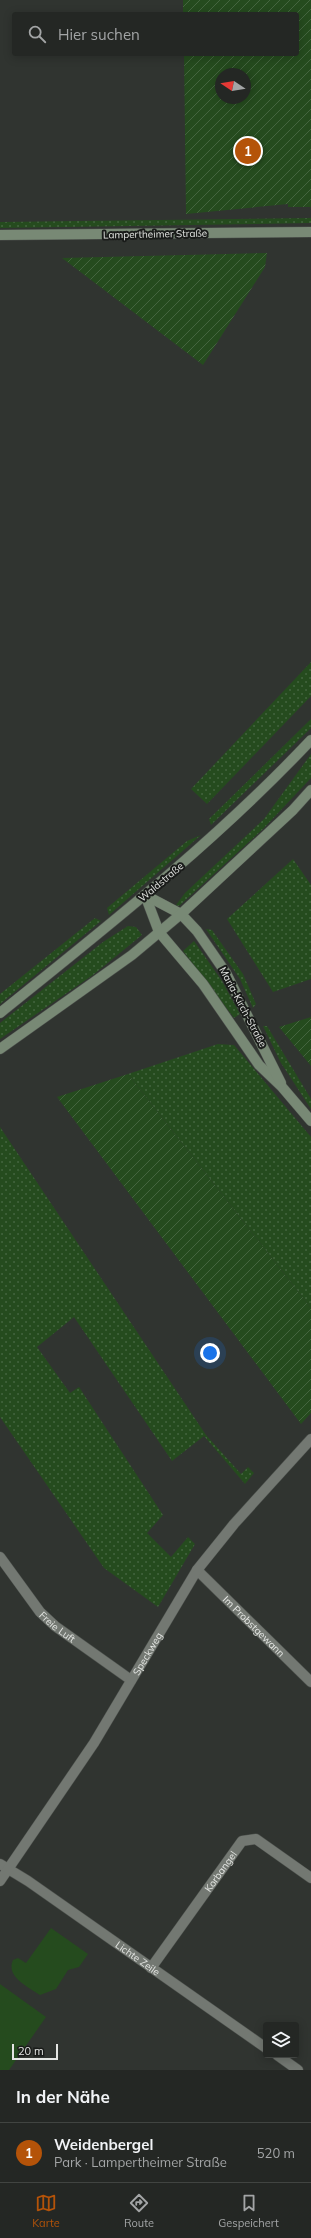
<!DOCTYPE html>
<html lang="de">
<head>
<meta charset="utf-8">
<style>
	:root { --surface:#242724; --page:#303331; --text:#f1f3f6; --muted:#a3a5a6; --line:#414441; --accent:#b45309 }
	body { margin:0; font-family:Mulish,sans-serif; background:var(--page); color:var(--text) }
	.controls { position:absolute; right:12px; bottom:12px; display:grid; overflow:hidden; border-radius:4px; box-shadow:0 2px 10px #0003 }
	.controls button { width:36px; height:36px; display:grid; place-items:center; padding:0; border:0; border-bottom:1px solid var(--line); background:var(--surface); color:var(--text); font:20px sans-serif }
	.compass { position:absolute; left:215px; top:68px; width:36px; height:36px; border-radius:50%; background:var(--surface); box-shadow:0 2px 10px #0003; rotate:282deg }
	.scale { position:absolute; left:12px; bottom:10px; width:46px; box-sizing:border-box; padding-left:4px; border:2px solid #e4e6e3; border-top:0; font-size:11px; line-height:14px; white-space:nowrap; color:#e4e6e3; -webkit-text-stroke:3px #191b19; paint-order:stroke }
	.you { position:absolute; left:210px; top:1353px; width:14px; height:14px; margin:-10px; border:3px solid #fff; border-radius:50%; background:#1a73e8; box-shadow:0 0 0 6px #1a73e833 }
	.badge { display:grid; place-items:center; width:26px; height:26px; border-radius:50%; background:var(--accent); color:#fff; font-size:13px; font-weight:700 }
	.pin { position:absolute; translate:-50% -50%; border:2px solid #fff; box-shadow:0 1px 4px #0006 }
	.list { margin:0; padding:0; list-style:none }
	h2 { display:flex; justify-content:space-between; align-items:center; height:52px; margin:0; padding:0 16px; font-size:17px }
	h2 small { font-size:13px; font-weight:400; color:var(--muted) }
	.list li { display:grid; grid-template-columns:26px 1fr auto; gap:12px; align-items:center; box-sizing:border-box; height:60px; padding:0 16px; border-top:1px solid var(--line) }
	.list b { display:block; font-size:15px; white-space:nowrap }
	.list p { margin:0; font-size:13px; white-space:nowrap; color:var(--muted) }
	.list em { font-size:13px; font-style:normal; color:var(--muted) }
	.icon { flex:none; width:22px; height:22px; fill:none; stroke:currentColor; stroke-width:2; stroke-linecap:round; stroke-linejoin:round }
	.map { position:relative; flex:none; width:311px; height:2070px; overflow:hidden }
	.search { position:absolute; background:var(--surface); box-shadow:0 2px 10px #0003; left:12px; right:12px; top:12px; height:44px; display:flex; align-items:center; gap:10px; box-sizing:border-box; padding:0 14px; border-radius:4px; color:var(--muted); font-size:15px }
	.sheet { height:112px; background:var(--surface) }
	nav { display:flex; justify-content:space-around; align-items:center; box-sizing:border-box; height:56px; border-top:1px solid var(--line); background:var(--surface); font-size:11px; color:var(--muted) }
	nav a { display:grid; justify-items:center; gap:2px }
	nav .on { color:var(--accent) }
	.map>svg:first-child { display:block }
	.grass { fill:url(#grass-dots) }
	.park { fill:#254b1e }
	.garden { fill:url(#garden-furrows); fill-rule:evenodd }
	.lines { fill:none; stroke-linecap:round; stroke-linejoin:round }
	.street-casing { stroke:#4d514d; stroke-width:11 }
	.secondary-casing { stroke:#4d514d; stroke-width:11 }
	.street { stroke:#737872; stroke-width:10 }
	.secondary { stroke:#788975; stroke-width:10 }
	.labels { text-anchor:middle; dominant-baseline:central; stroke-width:4; stroke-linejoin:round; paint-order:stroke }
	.street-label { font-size:10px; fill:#e4e6e3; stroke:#191b19 }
</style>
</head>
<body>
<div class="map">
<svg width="311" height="2070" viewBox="0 0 311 2070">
	<defs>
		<pattern id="grass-dots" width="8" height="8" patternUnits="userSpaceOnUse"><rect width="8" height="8" fill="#254b1e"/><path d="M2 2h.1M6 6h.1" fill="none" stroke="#44653f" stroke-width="1.8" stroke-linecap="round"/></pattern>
		<pattern id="garden-furrows" width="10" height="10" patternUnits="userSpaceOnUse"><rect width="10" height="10" fill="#254b1e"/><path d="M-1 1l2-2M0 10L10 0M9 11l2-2" fill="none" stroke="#44653f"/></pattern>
	</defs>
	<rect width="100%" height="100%" fill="#303430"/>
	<g class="grass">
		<path d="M311 218V223L0 228V222Z"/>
		<path d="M311 662V696L207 804 191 789Z"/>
		<path d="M311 719V728L211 825 209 819Z"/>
		<path d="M311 754V778L263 829 179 906 176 905 185 893 264 819Z"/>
		<path d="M201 835 109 915 107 908 187 841Z"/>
		<path d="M293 859 311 885V979L273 992 227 919Z"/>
		<path d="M95 918 101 921 0 1004V994Z"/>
		<path d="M128 926 136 927 142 935 93 975 0 1039V1023L103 942Z"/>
		<path d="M206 929 212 930 243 974 256 1004 253 1008 240 979Z"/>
		<path d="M194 941 222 981 240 1014 234 1018 183 951Z"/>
		<path d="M263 1026H267L311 1099V1109L281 1063Z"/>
		<path d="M218 1044 234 1045 311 1137V1308L128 1074Z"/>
		<path d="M0 1127 206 1435 241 1474 248 1467 254 1473 245 1484 204 1436 172 1461 74 1317 37 1347 70 1393 79 1387 163 1515 147 1533 171 1557 188 1537 195 1544 158 1607 104 1568 0 1417Z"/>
	</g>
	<g class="park">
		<path d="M51 1928 88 1954 79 1967 68 1970 56 1989 40 1995C30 1988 5 1977 13 1960L18 1958 26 1963Z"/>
		<path d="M0 1984 46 2017 9 2070H0Z"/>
	</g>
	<g class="garden">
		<path d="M183 0H311V207H288V204L186 214 184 54H297V14H183ZM221 74H245V98H221Z"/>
		<path d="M267 253 265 267 203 365 62 258Z"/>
		<path d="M311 1017V1066L279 1027Z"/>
		<path d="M128 1074 311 1308V1413L301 1424 57 1097Z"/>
	</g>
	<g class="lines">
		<defs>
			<g id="street">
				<path id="s1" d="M0 1557 40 1612 55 1626 131 1680"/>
				<path id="s2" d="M197 1570 311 1682"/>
				<path id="s3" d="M0 1864 28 1881 266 2048"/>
				<path id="s4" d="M0 1881 94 1743 197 1570 234 1524 311 1439"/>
				<path id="s5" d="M151 1968 242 1841 256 1839 311 1878"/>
				<path d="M277 2055 298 2070"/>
			</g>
			<g id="secondary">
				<path d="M0 235 311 232"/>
				<path d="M145 895 159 932 203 984 259 1065 282 1087 311 1121"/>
				<path d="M145 895 181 914 197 931 226 973 281 1083"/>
				<path d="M0 1013C108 926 216 841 311 740"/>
				<path d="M0 1049 132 955 181 914 293 810 311 790"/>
			</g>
		</defs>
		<use href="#street" class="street-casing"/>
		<use href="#secondary" class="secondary-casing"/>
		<use href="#street" class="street"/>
		<use href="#secondary" class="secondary"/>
	</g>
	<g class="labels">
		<g class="street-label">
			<text transform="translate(155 234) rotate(-1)">Lampertheimer Straße</text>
			<text transform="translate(161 882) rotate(-40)">Waldstraße</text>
			<text transform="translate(243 1007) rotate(62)">Maria-Kirch-Straße</text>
			<text stroke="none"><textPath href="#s1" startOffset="91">Freie Luft</textPath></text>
			<text stroke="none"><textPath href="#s2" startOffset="80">Im Probstgewann</textPath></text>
			<text stroke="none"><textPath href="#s4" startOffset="271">Speckweg</textPath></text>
			<text stroke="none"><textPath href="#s5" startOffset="119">Korbangel</textPath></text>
			<text stroke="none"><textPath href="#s3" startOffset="167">Lichte Zeile</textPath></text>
		</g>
	</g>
</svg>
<div class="controls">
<button><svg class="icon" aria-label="layers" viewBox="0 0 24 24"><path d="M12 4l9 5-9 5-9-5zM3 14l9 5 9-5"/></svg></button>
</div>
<svg class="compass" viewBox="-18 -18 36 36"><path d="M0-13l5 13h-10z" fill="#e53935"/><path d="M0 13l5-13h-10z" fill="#a3a5a6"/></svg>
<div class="scale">20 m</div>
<div class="you"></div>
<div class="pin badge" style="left:248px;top:151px">1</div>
<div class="search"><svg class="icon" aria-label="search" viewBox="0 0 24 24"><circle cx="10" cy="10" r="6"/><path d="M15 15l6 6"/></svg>Hier suchen</div>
</div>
<section class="sheet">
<h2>In der Nähe<small></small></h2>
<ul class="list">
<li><span class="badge">1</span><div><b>Weidenbergel</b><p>Park · Lampertheimer Straße</p></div><em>520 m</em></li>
</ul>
</section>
<nav>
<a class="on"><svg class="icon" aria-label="map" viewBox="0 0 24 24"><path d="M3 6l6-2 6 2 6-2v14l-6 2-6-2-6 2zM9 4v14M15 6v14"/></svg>Karte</a>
<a><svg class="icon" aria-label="directions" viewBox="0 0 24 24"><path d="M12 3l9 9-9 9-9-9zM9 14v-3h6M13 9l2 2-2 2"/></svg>Route</a>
<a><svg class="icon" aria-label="saved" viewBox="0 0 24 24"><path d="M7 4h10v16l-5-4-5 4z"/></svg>Gespeichert</a>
</nav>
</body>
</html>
